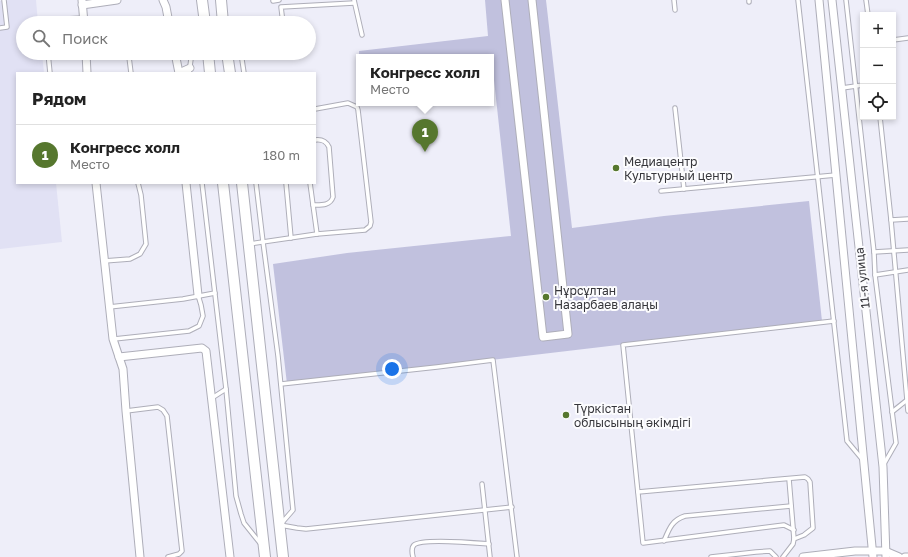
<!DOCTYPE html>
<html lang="ru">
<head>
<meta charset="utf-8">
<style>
	:root { --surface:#fff; --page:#f2f2f2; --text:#222; --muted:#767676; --line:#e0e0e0; --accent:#56772e }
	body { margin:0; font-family:"Golos Text",sans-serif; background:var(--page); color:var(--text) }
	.controls { position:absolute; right:12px; top:12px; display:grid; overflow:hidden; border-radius:0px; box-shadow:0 2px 6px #0003 }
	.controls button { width:36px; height:36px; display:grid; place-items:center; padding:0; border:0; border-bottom:1px solid var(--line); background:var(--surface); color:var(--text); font:20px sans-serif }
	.you { position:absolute; left:392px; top:369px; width:14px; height:14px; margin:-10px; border:3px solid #fff; border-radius:50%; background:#1a73e8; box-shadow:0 0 0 6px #1a73e833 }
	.badge { display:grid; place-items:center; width:26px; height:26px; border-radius:50%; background:var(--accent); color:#fff; font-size:13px; font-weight:700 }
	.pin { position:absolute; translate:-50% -33px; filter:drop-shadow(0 1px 2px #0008) }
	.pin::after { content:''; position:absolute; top:21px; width:14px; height:12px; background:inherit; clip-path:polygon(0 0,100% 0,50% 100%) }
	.popup { position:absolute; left:356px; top:54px; width:138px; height:52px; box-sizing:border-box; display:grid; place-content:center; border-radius:0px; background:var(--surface); filter:drop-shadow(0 1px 3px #0005); font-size:13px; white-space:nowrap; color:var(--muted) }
	.popup b { font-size:15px; color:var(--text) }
	.popup::after { content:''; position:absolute; left:50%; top:100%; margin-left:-8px; border:8px solid transparent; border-top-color:var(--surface) }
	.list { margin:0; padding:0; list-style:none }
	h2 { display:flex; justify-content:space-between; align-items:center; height:52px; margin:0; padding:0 16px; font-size:17px }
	h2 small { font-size:13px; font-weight:400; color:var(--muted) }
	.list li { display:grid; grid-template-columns:26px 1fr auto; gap:12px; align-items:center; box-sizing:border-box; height:60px; padding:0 16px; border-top:1px solid var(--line) }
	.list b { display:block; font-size:15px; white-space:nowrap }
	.list p { margin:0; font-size:13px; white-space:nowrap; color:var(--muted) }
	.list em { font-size:13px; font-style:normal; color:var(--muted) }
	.icon { flex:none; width:22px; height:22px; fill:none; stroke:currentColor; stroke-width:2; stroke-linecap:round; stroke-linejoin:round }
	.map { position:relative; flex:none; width:908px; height:557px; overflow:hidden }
	.search { position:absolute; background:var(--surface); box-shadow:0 2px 6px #0003; left:16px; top:16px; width:300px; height:44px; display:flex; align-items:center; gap:10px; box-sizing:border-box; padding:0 14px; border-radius:22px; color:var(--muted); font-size:15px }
	.panel { position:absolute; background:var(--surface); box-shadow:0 2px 6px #0003; left:16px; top:72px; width:300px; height:112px; border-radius:0px }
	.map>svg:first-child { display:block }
	.built { fill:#e1e1f4 }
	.green { fill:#c1c1de }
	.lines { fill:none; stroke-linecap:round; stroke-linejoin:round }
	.lane-casing { stroke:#aeaeb9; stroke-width:5.5 }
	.street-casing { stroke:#aeaeb9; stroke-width:9 }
	.secondary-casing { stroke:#aeaeb9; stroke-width:12 }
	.lane { stroke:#fff; stroke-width:3.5 }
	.street { stroke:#fff; stroke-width:7 }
	.secondary { stroke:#fff; stroke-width:10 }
	.poi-dot { fill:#56772e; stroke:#fcfcfe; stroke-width:1.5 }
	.labels { text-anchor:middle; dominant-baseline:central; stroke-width:4; stroke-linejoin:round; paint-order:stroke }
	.poi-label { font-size:12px; fill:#37373c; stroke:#fcfcfe; text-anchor:start }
	.street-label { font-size:12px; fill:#37373c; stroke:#fcfcfe }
</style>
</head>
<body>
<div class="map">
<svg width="908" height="557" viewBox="0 0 908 557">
	<rect width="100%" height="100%" fill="#eeeef9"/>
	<path class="built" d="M10 0H36L38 23H23V53H42L44 73H17V183H56L62 242 0 249V1Z"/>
	<path class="green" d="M485 0H546L572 228 664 216 809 201 822 321 287 384 273 264 347 253 511 236 494 80H491V57H359V51L488 36Z"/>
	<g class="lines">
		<defs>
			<g id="lane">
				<path d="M354 0 362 35"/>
				<path d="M674 0 675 10"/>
				<path d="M749 0V2"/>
				<path d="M798 0 847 441 862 459"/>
				<path d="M846 0 874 252 875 275 896 443 884 464"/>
				<path d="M866 0 868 15"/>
				<path d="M273 1 279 0"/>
				<path d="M44 23 47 20 83 18"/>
				<path d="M283 23 281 7 354 3"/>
				<path d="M0 28 7 27 4 0"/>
				<path d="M893 40 908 38"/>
				<path d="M48 53 50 73"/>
				<path d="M86 53H120L129 57 131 73"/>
				<path d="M241 53 244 73"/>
				<path d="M189 73 191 59 195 53"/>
				<path d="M842 88 863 85"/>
				<path d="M675 108 684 189"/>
				<path d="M880 117 891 220 908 219"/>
				<path d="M202 183 226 389 236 496 241 514 244 523 260 543"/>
				<path d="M256 183 263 242 278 356 293 510 280 525 297 528 306 529 512 507"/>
				<path d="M286 183 291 238"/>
				<path d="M310 183 317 234"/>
				<path d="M661 191 836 175"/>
				<path d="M313 205C321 205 330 206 333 197L329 147C326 141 322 139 315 140"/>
				<path d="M891 220 907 400 892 412"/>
				<path d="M249 244 317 234 365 230 370 226 371 222 358 110 357 107 348 103 315 109"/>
				<path d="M874 252 908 250"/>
				<path d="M104 261 130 259 140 254 146 244 141 195 138 183"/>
				<path d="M875 275 908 270"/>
				<path d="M109 307 183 299 215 293"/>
				<path d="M114 339 189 331 199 326 203 316 201 305 198 295"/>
				<path d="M281 384 437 367 493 360 517 557"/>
				<path d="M212 398 226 389"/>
				<path d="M907 400 908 411"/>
				<path d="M126 411 158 407 163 410 167 416 182 551 179 554 168 557"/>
				<path d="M482 484 490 557"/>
				<path d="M638 492 805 477 808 479 810 482 813 528 804 535 794 539"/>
				<path d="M794 530 784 525 643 543 623 345 834 321"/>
				<path d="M664 541C669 529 672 520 685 516L791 506"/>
				<path d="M413 557C412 553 411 548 414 545 422 538 477 543 489 544"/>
				<path d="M711 557 756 552 770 551 776 557"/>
				<path d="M783 557 793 544 794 539 789 479"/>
			</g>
			<g id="street">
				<path d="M82 0 84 23"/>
				<path d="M163 0 166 7 169 23"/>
				<path d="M505 0 543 337 568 334 532 0"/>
				<path d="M819 0 873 557"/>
				<path d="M832 0 883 467 886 557"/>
				<path d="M82 5 117 0"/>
				<path d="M86 53 87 73"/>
				<path d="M175 53 179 73"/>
				<path d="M179 73 190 68"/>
				<path d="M96 183 113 339 123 369 126 411 140 557"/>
				<path d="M186 183 198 295"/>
				<path d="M119 357 202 348 206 351 230 557"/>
				<path d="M803 557 855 551H885L899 557"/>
				<path d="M905 557H908"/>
			</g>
			<g id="secondary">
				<path d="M202 0 205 23"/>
				<path d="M221 0 223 23"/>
				<path d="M208 53 210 73"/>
				<path d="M227 53 230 73"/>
				<path d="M223 183 265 557"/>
				<path d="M242 183 283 557"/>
			</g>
		</defs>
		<use href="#lane" class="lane-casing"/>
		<use href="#street" class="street-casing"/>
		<use href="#secondary" class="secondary-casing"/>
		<use href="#lane" class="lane"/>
		<use href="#street" class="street"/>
		<use href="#secondary" class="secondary"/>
	</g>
	<g class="poi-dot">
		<circle cx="616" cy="168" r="4"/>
		<circle cx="546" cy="297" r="4"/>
		<circle cx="566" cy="415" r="4"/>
	</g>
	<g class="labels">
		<g class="poi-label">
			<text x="624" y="161">Медиацентр<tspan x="624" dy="14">Культурный центр</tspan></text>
			<text x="554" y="290">Нұрсұлтан<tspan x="554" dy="14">Назарбаев алаңы</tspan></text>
			<text x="574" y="408">Түркістан<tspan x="574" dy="14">облысының әкімдігі</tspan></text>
		</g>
		<g class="street-label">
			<text transform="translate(862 278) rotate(-96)">11-я улица</text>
		</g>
	</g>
</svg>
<div class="controls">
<button>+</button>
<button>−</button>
<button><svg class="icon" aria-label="locate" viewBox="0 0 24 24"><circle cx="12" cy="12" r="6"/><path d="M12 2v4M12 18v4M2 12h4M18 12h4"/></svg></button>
</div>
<div class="you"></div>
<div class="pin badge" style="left:425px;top:152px">1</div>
<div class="popup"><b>Конгресс холл</b>Место</div>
<div class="search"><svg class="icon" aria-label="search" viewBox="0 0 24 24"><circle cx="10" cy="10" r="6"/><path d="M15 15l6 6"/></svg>Поиск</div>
<section class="panel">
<h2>Рядом<small></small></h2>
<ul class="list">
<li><span class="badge">1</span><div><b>Конгресс холл</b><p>Место</p></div><em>180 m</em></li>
</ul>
</section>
</div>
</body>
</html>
